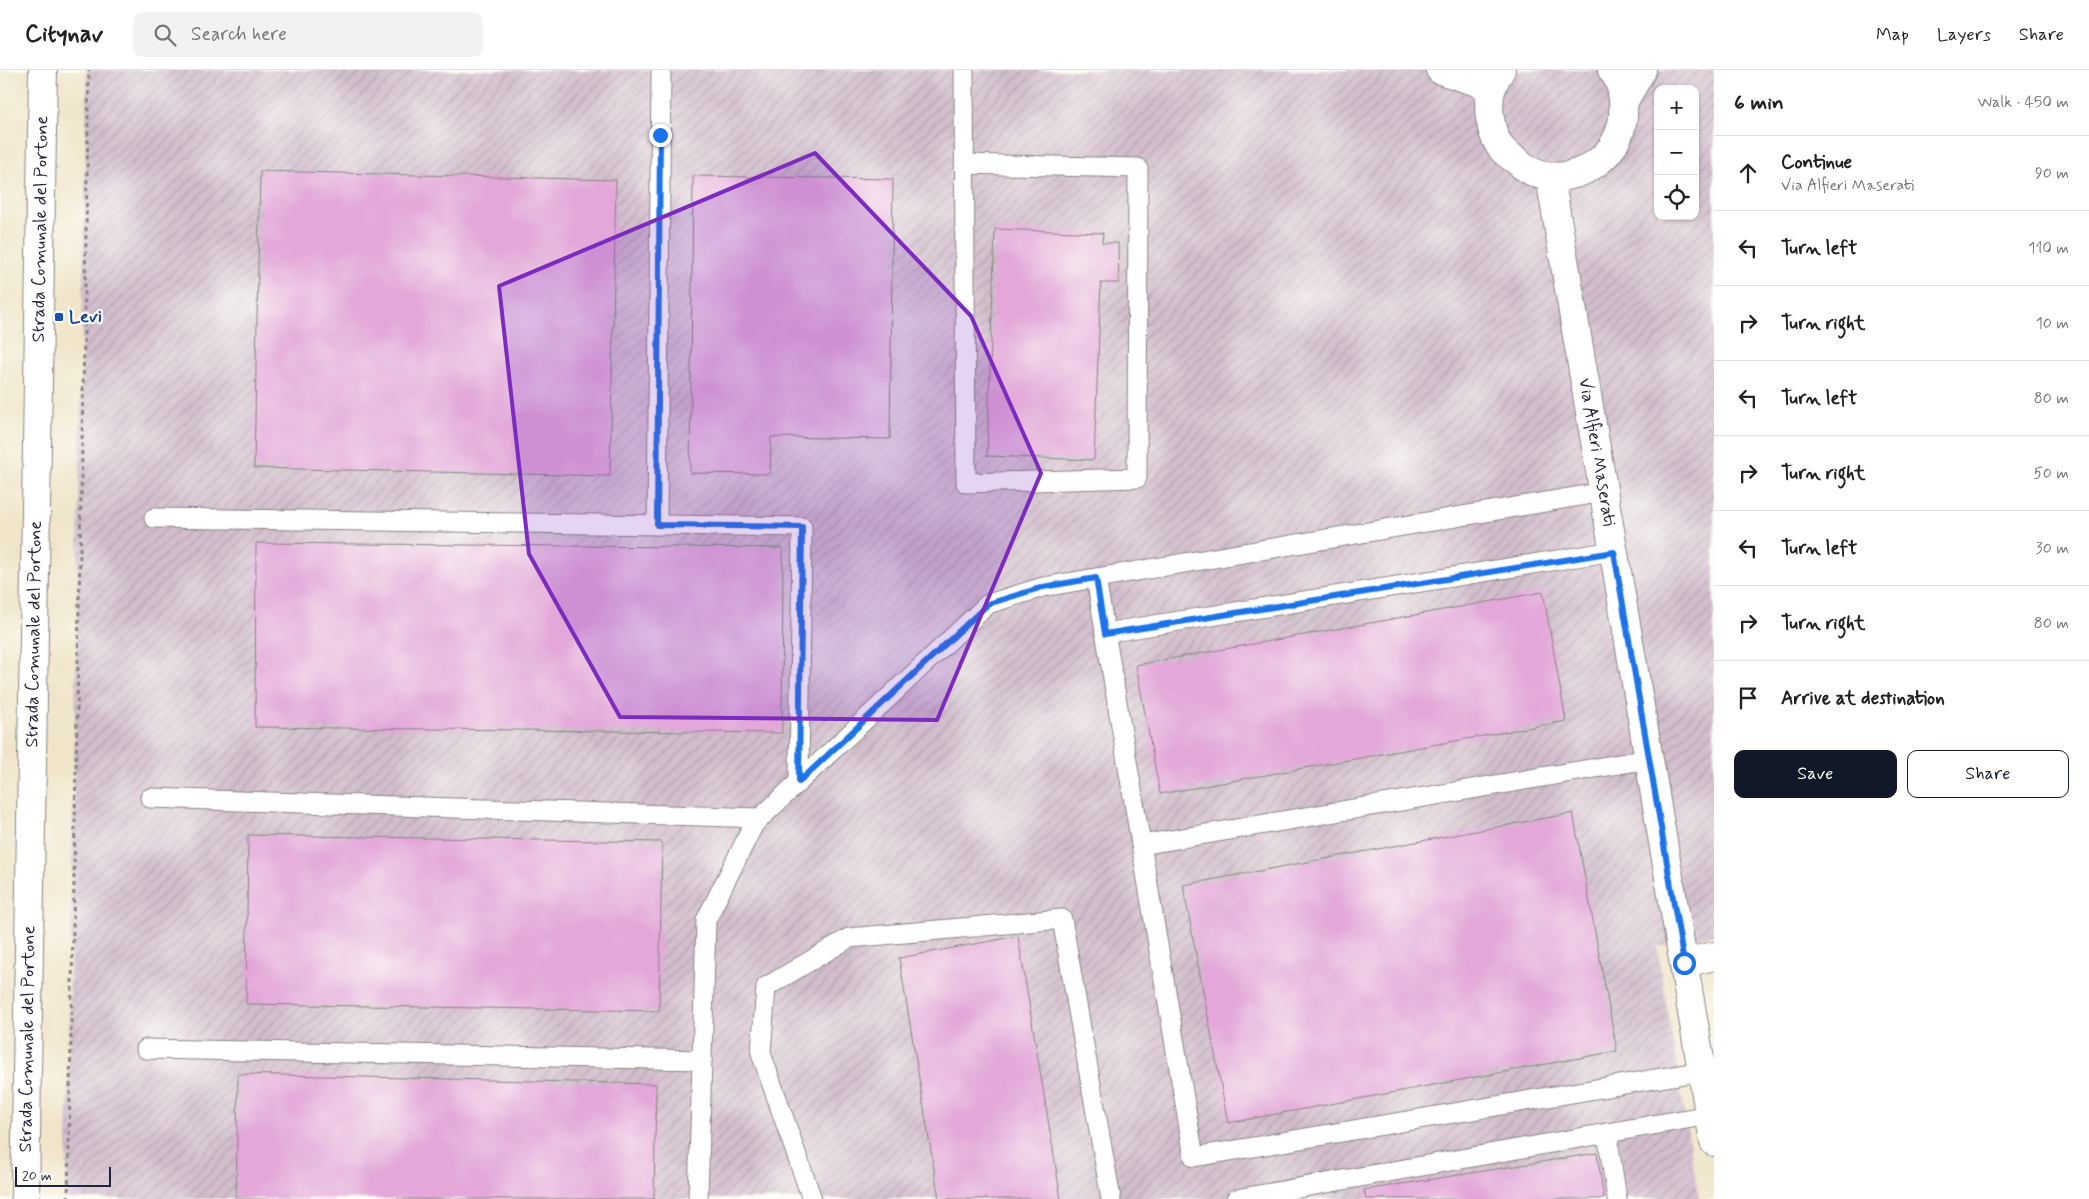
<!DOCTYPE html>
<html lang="en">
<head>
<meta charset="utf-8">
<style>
	:root { --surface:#fff; --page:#f2f2f2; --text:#202124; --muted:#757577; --line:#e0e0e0; --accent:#111827 }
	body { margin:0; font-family:Mynerve,sans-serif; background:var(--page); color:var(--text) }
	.controls { position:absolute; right:15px; top:15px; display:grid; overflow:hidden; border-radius:10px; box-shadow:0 1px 4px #0004 }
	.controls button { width:45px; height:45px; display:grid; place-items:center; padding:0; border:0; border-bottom:1px solid var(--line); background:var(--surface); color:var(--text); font:25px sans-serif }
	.scale { position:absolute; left:15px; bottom:12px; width:96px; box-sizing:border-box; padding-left:5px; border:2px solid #22223b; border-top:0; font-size:14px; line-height:18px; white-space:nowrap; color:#22223b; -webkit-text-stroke:4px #fdfcf7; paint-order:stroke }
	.stop { position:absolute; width:15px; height:15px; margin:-11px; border:4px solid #1a73e8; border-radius:50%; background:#fff }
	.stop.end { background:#1a73e8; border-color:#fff; box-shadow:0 1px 5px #0008 }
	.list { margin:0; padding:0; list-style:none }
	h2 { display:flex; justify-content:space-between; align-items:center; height:65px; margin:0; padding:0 20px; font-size:21px }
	h2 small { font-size:16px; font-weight:400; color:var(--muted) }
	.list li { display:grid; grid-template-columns:32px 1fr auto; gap:15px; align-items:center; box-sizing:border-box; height:75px; padding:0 20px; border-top:1px solid var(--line) }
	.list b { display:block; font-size:19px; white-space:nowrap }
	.list p { margin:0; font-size:16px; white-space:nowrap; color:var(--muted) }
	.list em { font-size:16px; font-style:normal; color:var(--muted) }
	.actions { display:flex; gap:10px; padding:15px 20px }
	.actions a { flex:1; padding:11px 0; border:1px solid var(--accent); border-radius:10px; text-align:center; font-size:18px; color:var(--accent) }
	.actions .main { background:var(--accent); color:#fff }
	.icon { flex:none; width:28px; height:28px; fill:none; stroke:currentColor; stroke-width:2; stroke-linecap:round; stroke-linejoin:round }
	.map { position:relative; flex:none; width:1714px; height:1129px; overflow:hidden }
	header { display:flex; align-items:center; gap:30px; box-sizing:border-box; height:70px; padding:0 25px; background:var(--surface); border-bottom:1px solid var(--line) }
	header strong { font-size:24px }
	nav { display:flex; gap:28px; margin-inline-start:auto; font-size:18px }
	.search { width:350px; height:45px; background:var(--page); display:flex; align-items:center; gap:12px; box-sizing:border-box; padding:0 18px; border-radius:10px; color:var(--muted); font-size:19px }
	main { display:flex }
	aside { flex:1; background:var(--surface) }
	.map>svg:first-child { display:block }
	.industrial { fill:url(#industrial-furrows); fill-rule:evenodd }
	.building { fill:#e3a8d9 }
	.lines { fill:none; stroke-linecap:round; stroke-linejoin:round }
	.lane-casing { stroke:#898482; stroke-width:21 }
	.street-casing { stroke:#898482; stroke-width:30 }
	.path { stroke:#898482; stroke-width:3; stroke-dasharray:4 4; stroke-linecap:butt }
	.lane { stroke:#fff; stroke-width:19 }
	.street { stroke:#fff; stroke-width:28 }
	.route { stroke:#1a73e8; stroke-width:6 }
	.marked { fill:#7b2cbf; fill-opacity:0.2; stroke:#7b2cbf; stroke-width:4; stroke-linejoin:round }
	.transit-dot { fill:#1a4fb4; stroke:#fdfcf7; stroke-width:2 }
	.labels { text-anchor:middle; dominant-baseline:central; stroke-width:4.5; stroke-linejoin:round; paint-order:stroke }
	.street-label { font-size:18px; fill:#22223b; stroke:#fdfcf7 }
	.transit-label { font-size:18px; font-weight:bold; fill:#164399; stroke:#fdfcf7; text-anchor:start }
</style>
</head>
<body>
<header>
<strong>Citynav</strong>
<div class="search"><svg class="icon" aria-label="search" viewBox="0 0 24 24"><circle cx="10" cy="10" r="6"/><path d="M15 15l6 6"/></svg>Search here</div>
<nav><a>Map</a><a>Layers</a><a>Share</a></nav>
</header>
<main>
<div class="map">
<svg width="1714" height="1129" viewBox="0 0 1714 1129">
	<defs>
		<pattern id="industrial-furrows" width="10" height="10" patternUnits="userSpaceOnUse" patternTransform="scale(1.25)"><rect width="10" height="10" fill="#d1bdcc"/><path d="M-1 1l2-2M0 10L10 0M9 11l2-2" fill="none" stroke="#b3a2b0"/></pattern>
	</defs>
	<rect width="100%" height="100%" fill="#fdfcf7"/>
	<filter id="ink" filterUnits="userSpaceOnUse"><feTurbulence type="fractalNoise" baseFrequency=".02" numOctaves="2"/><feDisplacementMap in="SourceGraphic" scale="10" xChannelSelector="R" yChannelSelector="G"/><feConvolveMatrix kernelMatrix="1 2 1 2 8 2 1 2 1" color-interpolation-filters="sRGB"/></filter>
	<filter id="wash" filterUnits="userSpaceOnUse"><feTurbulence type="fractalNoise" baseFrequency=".0096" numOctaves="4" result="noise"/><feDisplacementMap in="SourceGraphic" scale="20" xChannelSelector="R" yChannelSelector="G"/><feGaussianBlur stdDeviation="1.12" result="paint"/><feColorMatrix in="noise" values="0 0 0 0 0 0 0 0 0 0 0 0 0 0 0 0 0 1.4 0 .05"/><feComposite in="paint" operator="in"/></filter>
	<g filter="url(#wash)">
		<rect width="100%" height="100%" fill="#f0e5c9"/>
		<path class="industrial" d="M87 0H1714V864L1657 877 1699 1129H66ZM1658 19H1695V146H1658Z"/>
		<g id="blocks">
			<g class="building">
				<path d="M260 101 616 110 610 406 254 398Z"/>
				<path d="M693 106 893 109 890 369 771 367 770 404 690 403Z"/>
				<path d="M995 159 1103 163 1102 173H1118L1119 213H1101L1094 390 987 386Z"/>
				<path d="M256 473 783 478 782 663 255 657Z"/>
				<path d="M1543 522 1566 651 1160 724 1136 595Z"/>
				<path d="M1573 743 1617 981 1228 1053 1183 815Z"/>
				<path d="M248 765 662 772 659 941 246 934Z"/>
				<path d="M1018 866 1061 1129H939L899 888Z"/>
				<path d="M238 1004 656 1014 654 1129H236Z"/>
				<path d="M1597 1083 1604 1129H1366L1364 1120Z"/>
			</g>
		</g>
	</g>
	<g filter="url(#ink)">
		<use href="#blocks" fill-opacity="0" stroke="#898482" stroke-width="1"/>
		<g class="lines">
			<defs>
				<g id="lane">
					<path d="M964 94 1138 98 1137 408 966 413 964 0"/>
					<path d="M154 448 802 457 799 712"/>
					<path d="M657 455 661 0"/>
					<path d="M1096 508 1194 1087 1702 1001"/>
					<path d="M1105 563 1614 481"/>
					<path d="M150 728 760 748"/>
					<path d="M1141 775 1649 689"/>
					<path d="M146 979 702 990"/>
					<path d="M1607 1063 1617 1129"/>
					<path d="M698 1129 706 850 754 754 988 534 1043 517 1604 422"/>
					<path d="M812 1129 761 983 766 917 849 868 1062 849 1111 1129"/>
					<path d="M1236 1129 1709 1045"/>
				</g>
				<g id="street">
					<path d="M1440 0 1492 17"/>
					<path d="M1501 0C1498 5 1494 11 1492 17 1486 35 1490 65 1502 79 1506 84 1512 87 1517 91 1526 99 1538 106 1551 107 1587 108 1619 83 1623 47 1624 32 1623 12 1612 0"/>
					<path d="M1624 31 1642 0"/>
					<path id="s1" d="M1550 107 1714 1072"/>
					<path d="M1684 893 1714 886"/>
					<path id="s2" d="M25 1129 43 0"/>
				</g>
			</defs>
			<use href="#lane" class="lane-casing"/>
			<use href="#street" class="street-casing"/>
			<path class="path" d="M68 1129 89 0"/>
			<use href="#lane" class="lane"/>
			<use href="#street" class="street"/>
		</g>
	</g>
	<g class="lines" filter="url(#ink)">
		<path class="route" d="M660 65 657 455 802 457 799 712 988 534 1043 517 1096 508 1105 564 1614 482 1684 893"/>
	</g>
	<path class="marked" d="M815 83 971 246 1041 403 937 650 620 647 529 484 499 216Z"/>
	<rect class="transit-dot" x="54" y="242" width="10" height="10" rx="2.5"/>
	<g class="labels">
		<g class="street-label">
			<text stroke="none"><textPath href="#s2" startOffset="970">Strada Comunale del Portone</textPath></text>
			<text stroke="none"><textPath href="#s1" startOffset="279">Via Alfieri Maserati</textPath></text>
			<text stroke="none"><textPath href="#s2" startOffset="565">Strada Comunale del Portone</textPath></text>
			<text stroke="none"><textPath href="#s2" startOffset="160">Strada Comunale del Portone</textPath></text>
		</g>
		<g class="transit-label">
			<text x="69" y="247">Levi</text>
		</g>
	</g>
</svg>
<div class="controls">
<button>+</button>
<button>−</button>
<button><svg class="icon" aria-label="locate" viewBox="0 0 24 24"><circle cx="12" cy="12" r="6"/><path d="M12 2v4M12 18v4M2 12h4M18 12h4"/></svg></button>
</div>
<div class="scale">20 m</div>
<div class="stop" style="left:1684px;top:893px"></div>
<div class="stop end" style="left:660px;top:65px"></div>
</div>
<aside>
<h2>6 min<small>Walk · 450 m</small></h2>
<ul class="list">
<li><svg class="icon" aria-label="ahead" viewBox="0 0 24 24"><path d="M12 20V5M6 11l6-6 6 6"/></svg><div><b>Continue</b><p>Via Alfieri Maserati</p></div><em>90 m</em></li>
<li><svg class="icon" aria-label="left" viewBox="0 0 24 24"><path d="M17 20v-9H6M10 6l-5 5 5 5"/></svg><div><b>Turn left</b></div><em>110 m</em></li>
<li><svg class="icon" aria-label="right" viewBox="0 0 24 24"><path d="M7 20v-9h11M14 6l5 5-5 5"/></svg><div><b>Turn right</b></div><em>10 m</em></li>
<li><svg class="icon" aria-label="left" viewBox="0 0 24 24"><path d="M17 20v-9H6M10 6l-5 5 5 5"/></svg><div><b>Turn left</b></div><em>80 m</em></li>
<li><svg class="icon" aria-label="right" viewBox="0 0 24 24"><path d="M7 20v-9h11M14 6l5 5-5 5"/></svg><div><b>Turn right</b></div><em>50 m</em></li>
<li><svg class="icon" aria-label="left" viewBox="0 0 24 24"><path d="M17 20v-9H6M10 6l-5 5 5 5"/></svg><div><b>Turn left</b></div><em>30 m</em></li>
<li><svg class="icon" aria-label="right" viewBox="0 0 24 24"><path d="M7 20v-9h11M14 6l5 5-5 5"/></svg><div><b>Turn right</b></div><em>80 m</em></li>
<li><svg class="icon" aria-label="arrive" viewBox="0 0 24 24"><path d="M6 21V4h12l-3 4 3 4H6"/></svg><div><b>Arrive at destination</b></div></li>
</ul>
<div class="actions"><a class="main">Save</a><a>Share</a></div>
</aside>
</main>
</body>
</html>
